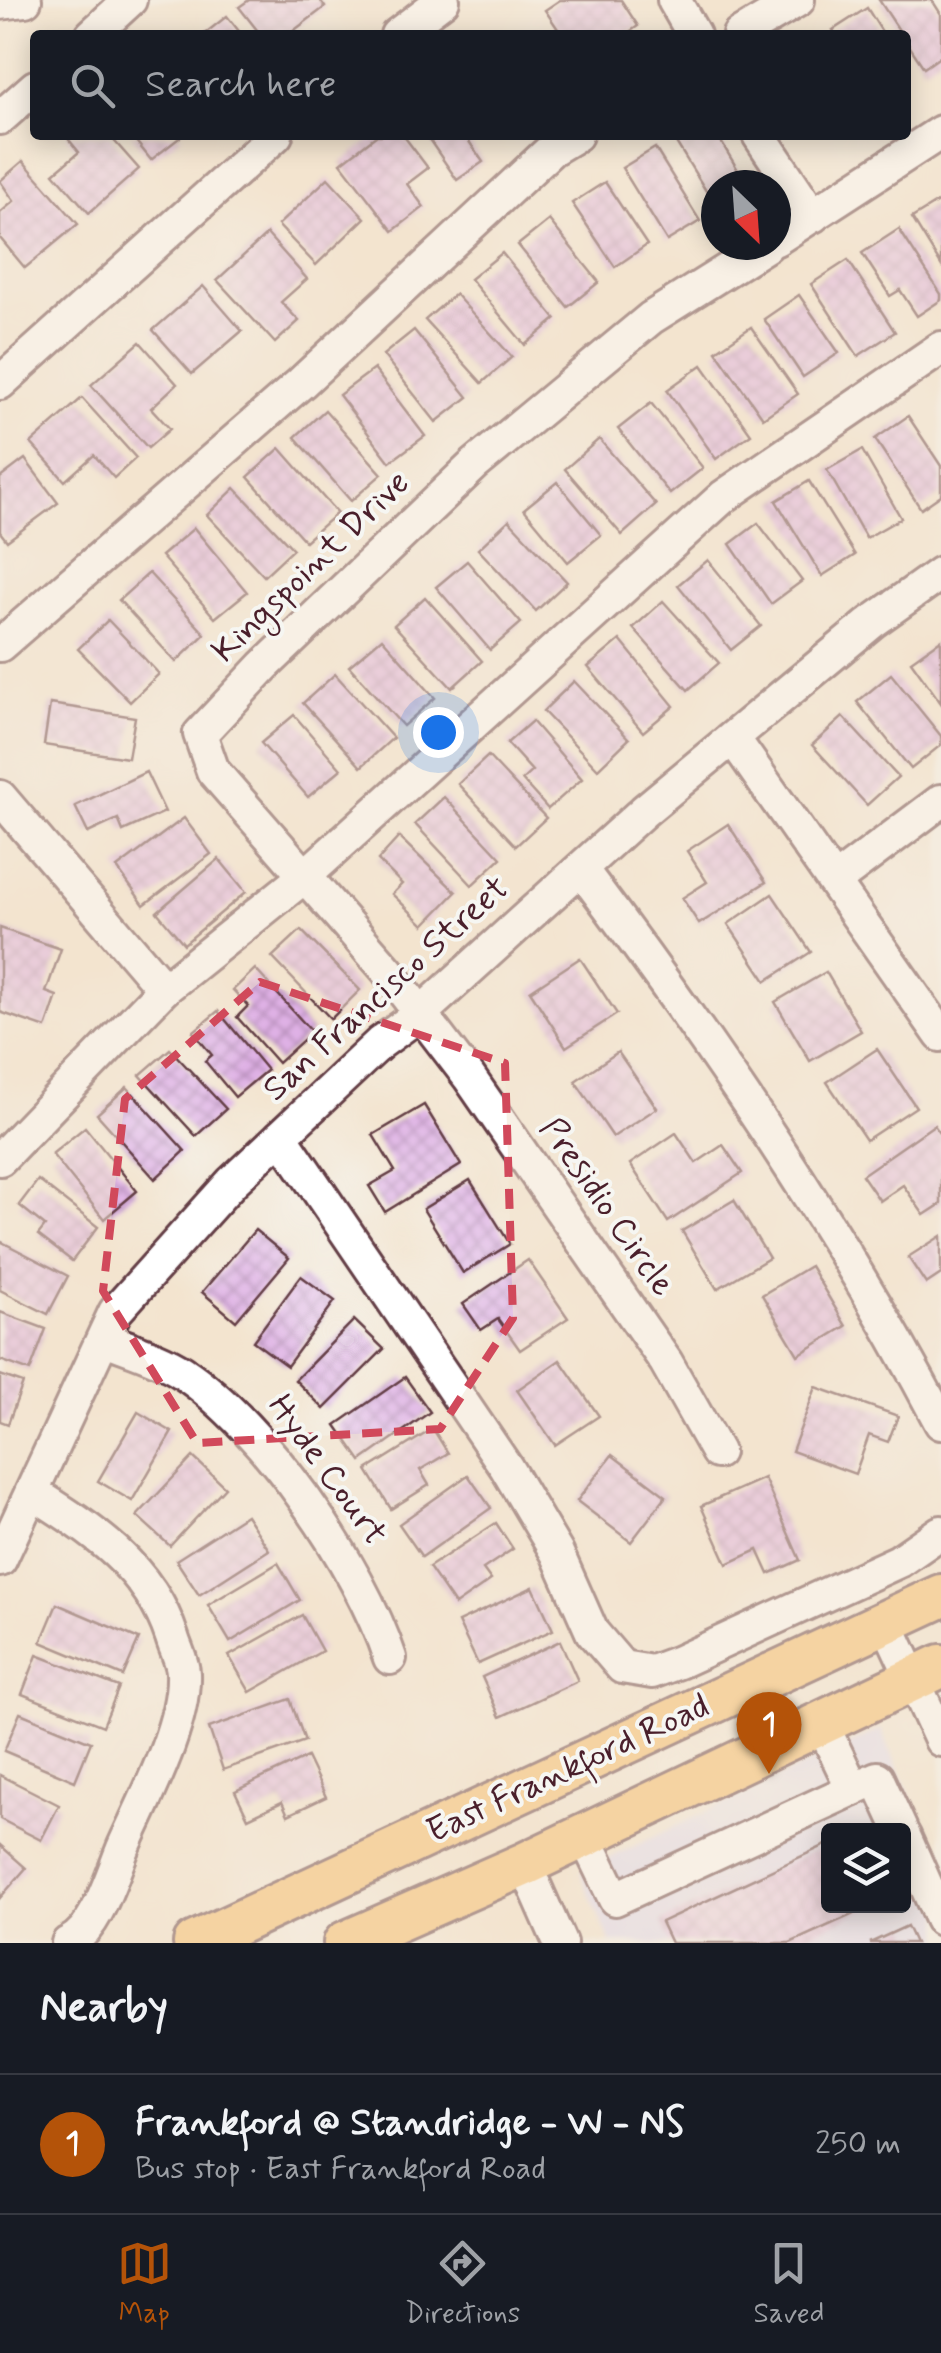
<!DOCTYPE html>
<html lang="en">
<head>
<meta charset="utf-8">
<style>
	:root { --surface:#171b24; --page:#242831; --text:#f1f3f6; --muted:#9ea1a6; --line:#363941; --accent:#b45309 }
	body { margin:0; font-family:Mynerve,sans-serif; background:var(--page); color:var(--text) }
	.controls { position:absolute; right:30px; bottom:30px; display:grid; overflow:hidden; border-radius:10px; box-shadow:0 5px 25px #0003 }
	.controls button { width:90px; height:90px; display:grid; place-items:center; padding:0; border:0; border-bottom:2px solid var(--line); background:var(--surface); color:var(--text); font:50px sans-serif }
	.compass { position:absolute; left:701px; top:170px; width:90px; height:90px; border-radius:50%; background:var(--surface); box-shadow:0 5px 25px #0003; rotate:155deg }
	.you { position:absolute; left:438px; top:732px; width:35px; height:35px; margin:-25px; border:8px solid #fff; border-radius:50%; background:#1a73e8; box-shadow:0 0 0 15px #1a73e833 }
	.badge { display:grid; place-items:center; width:65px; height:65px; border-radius:50%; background:var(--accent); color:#fff; font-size:32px; font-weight:700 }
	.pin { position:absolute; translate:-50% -82px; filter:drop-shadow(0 2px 5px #0008) }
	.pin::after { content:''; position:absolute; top:52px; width:35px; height:30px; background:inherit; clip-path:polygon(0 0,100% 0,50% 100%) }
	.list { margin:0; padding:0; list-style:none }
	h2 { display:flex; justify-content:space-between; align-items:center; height:130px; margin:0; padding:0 40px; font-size:42px }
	h2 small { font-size:32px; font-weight:400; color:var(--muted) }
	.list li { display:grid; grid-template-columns:65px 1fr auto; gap:30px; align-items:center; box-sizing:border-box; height:140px; padding:0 40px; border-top:2px solid var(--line) }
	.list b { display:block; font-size:38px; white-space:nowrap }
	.list p { margin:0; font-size:32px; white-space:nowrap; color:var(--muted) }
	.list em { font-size:32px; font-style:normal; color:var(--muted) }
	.icon { flex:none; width:55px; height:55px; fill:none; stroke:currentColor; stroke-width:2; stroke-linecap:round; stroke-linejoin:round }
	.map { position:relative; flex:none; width:941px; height:1943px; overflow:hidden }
	.search { position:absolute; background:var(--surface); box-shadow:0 5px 25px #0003; left:30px; right:30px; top:30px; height:110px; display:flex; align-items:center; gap:25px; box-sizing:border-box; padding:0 35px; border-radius:10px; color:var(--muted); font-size:38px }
	.sheet { height:270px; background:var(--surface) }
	nav { display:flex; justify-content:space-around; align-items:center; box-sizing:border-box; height:140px; border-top:2px solid var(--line); background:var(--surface); font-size:28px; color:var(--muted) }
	nav a { display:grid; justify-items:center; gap:5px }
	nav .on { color:var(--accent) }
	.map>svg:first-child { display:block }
	.built { fill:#dad6f7; fill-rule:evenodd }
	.building { fill:url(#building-cross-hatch) }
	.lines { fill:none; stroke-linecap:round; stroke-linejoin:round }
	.minor-casing { stroke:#633d44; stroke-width:38 }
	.major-casing { stroke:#633d44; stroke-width:48 }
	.minor { stroke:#fff; stroke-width:32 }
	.major { stroke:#f8bf6c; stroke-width:42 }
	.marked { fill:none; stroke:#d1495b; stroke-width:8; stroke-dasharray:20 12; stroke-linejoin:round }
	.labels { text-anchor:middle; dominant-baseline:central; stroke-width:8; stroke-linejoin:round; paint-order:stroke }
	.street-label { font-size:35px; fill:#4a1f2b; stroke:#f6f6f2 }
</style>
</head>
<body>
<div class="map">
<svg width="941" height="1943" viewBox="0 0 941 1943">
	<defs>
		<pattern id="building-cross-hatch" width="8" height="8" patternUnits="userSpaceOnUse" patternTransform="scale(2.5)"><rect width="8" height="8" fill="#dfb1e5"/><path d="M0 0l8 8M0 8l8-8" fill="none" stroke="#b78fba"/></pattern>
	</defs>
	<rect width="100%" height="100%" fill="#f6f6f2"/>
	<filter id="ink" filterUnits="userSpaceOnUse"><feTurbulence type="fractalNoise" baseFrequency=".01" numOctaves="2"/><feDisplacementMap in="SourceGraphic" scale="20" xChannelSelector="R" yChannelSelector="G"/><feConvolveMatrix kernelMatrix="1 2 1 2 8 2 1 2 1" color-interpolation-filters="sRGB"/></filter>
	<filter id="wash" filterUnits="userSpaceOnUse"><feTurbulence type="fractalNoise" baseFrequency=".0048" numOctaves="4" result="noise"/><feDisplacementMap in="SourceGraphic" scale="40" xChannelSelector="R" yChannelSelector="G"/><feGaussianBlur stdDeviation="2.25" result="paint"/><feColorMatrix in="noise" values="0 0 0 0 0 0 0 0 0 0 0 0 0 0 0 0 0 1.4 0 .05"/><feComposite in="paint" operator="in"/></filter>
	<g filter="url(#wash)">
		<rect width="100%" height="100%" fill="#f3e4cf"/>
		<path class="built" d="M881 1729 941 1867V1943H611L580 1872ZM828 1830H904V1906H828Z"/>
		<g id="blocks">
			<g class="building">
				<path d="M249 0H320L325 7 288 35H261L239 7Z"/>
				<path d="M560 0H621L638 26 625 35H562L545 10Z"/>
				<path d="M879 0H932L941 14V56L924 68Z"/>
				<path d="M867 8 884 35H836L833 30Z"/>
				<path d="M227 16 242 35H203Z"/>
				<path d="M65 135H109L139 169 89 213 54 173 79 152Z"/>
				<path d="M131 135H183L151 160Z"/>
				<path d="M377 135H403L428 168 407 184 424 207 393 231 341 163Z"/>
				<path d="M426 135H469L466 137 483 162 457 180Z"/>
				<path d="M717 135 747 185H716V207L672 136Z"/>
				<path d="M655 148 700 221 667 241 622 168Z"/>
				<path d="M23 161 78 224 25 268 0 238V213L14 201 0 181Z"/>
				<path d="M328 178 365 218 316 265 278 225Z"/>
				<path d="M605 182 647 245 615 267 572 203Z"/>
				<path d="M941 200V265L912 218Z"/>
				<path d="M549 220 599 282 568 307 518 245Z"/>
				<path d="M899 229 941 294V300L917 316 900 290 890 296 862 253Z"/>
				<path d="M267 234 307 279 281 302 299 321 275 343 217 280Z"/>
				<path d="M502 253 556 319 525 345 470 279Z"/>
				<path d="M848 260 895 332 858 356 811 284Z"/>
				<path d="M203 286 242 331 192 374 153 330Z"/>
				<path d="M455 294 512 357 482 383 425 320Z"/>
				<path d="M799 295 839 353 803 377 764 319Z"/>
				<path d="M751 327 798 394 763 418 716 351Z"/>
				<path d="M414 330 468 397 436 422 383 355Z"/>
				<path d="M140 342 177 384 151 408 170 429 148 448 91 385Z"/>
				<path d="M702 365 751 434 716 459 667 390Z"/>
				<path d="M374 369 425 436 390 462 339 395Z"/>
				<path d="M82 398 136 458 114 478 94 455 65 481 31 443Z"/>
				<path d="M651 403 703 468 670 494 618 429Z"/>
				<path d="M325 410 382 474 351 501 295 437Z"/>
				<path d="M908 416 941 466V495L921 509 875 439Z"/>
				<path d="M599 439 656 505 622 535 565 469Z"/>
				<path d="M280 448 337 513 305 541 248 477Z"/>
				<path d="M862 450 901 518 866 538 827 470Z"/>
				<path d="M25 459 58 503 7 541 0 532V478Z"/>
				<path d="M809 481 855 555 822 576 776 501Z"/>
				<path d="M557 482 601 535 568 562 524 509Z"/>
				<path d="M235 488 293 549 264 576 207 515Z"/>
				<path d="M509 520 567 582 536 611 478 549Z"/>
				<path d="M758 523 802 581 771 604 730 544Z"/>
				<path d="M194 528 247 592 215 618 161 556Z"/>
				<path d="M708 560 761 626 731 650 678 585Z"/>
				<path d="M467 561 521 623 490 650 436 587Z"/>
				<path d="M149 573 205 634 176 662 119 600Z"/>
				<path d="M425 597 482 661 452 688 394 625Z"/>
				<path d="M663 601 719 663 688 690 633 628Z"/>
				<path d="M108 620 159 674 130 702 78 649Z"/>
				<path d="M382 638 435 698 403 726 349 666Z"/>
				<path d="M620 640 674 706 643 732 588 667Z"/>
				<path d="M941 640V703L911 661Z"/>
				<path d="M335 674 393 738 361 767 303 703Z"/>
				<path d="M891 674 941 736V745L911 769 857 702Z"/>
				<path d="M574 681 629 739 598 769 543 711Z"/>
				<path d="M50 704 135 717 128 758 44 745Z"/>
				<path d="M294 715 341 769 308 797 261 743Z"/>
				<path d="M843 717 898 777 867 805 812 745Z"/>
				<path d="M532 721 582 779 548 809 522 780 532 771 507 743Z"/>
				<path d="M488 756 546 818 516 846 458 784Z"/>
				<path d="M146 772 165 812 123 831 118 819 88 833 75 806Z"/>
				<path d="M444 797 501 858 472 885 415 824Z"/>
				<path d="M184 818 211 854 144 905 117 868Z"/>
				<path d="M728 824 766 882 699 924 682 898 707 882 687 851Z"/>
				<path d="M399 837 456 892 424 925 392 894 402 884 378 860Z"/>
				<path d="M219 859 246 892 184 944 157 912Z"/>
				<path d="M772 894 811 952 766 981 728 924Z"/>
				<path d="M0 928 61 949 46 992 57 996 46 1028 0 1012Z"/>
				<path d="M301 930 360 990 331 1019 272 957Z"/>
				<path d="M580 958 617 1014 566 1047 530 991Z"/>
				<path d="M255 969 312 1032 278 1063 237 1017 248 1006 233 990Z"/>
				<path d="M826 972 861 1031 810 1061 775 1002Z"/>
				<path d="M218 1011 267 1070 235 1097 205 1061 212 1055 193 1032Z"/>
				<path d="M170 1049 226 1109 196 1136 140 1075Z"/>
				<path d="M877 1049 916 1107 866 1140 827 1082Z"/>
				<path d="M618 1052 657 1108 613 1137 575 1081Z"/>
				<path d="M127 1087 185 1151 155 1179 97 1114Z"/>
				<path d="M424 1105 461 1165 385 1212 369 1186 395 1171 373 1135Z"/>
				<path d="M934 1125 941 1135V1204L924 1215 903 1185 880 1201 862 1175Z"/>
				<path d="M85 1127 137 1191 104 1219 52 1154Z"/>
				<path d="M676 1133 696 1163 723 1145 742 1173 668 1222 630 1164Z"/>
				<path d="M38 1180 98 1227 72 1261 38 1235 45 1226 19 1205Z"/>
				<path d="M470 1180 510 1244 463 1273 423 1209Z"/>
				<path d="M734 1200 769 1258 717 1289 682 1231Z"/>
				<path d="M255 1230 289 1258 236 1321 202 1292Z"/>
				<path d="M941 1236V1274L926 1284 908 1257Z"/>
				<path d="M0 1241 68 1276 48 1314 0 1290Z"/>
				<path d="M528 1260 568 1318 520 1350 498 1319 481 1330 463 1304Z"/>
				<path d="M810 1266 846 1326 798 1355 762 1295Z"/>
				<path d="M301 1276 335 1301 287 1366 253 1341Z"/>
				<path d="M0 1312 46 1329 30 1371 0 1360Z"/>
				<path d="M354 1320 384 1349 324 1409 295 1380Z"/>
				<path d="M560 1360 599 1416 555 1445 517 1390Z"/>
				<path d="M0 1375 23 1383 8 1424 0 1421Z"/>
				<path d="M405 1377 430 1412 361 1461 336 1425Z"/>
				<path d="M816 1387 898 1416 888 1442 869 1435 855 1474 792 1451Z"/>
				<path d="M138 1412 172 1432 132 1501 98 1481Z"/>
				<path d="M433 1429 448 1453 420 1470 429 1485 391 1509 367 1470Z"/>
				<path d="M612 1455 666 1496 631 1542 577 1501Z"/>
				<path d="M193 1457 225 1487 170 1546 137 1516Z"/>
				<path d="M468 1475 491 1508 422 1557 399 1524Z"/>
				<path d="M764 1478 800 1560 769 1574 758 1550 727 1564 701 1506Z"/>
				<path d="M246 1515 269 1550 199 1595 176 1560Z"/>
				<path d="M496 1523 513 1549 483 1569 491 1580 455 1605 429 1567Z"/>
				<path d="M278 1563 300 1600 230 1642 208 1605Z"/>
				<path d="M533 1587 553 1630 478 1664 458 1622Z"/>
				<path d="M57 1604 139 1639 123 1676 41 1642Z"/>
				<path d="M302 1615 322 1651 250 1692 229 1656Z"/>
				<path d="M560 1641 578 1681 500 1717 482 1677Z"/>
				<path d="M37 1655 119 1687 103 1726 22 1694Z"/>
				<path d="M290 1699 305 1741 223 1770 209 1728Z"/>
				<path d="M20 1713 91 1742 75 1781 4 1751Z"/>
				<path d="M307 1757 326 1797 288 1815 282 1802 248 1818 235 1791Z"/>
				<path d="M0 1775 59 1805 41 1840 0 1819Z"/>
				<path d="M828 1844V1906H871L790 1943H671L661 1922Z"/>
				<path d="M0 1845 26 1868 0 1898Z"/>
				<path d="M907 1926 915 1943H870Z"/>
			</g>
		</g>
	</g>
	<g filter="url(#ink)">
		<use href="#blocks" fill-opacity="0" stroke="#633d44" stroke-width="2.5"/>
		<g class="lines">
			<defs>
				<g id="minor">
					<path d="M674 0 694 35"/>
					<path d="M0 3 25 0"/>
					<path d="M92 35 130 0"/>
					<path d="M397 35 443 0"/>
					<path d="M739 35 798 0"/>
					<path d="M0 118 35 87"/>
					<path d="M759 135 813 216"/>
					<path d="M776 239 941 132"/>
					<path d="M0 383 276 135"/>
					<path d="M0 645 301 383 551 150 576 135"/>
					<path d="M733 738 941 1035"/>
					<path d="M0 797 164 989 305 876 723 497 941 348"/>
					<path d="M581 869C713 1045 839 1229 941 1423"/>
					<path d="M836 880 941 801"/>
					<path d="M281 1136 506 1467 557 1553 592 1632 622 1667 652 1672 679 1662 899 1561 941 1532"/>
					<path d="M0 1159 164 989"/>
					<path d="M105 1339C130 1349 159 1357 182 1372 265 1427 359 1564 390 1658"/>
					<path d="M717 1452 666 1362 469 1077 387 970 213 771 200 734 264 666 474 465 651 318 767 245"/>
					<path d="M32 1492C92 1530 149 1566 172 1637 175 1648 183 1662 183 1673 185 1725 145 1799 124 1846 112 1874 97 1930 68 1943"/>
					<path d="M0 1560 115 1312 232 1182 380 1043 421 1013 644 811 872 622 941 573"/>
					<path d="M886 1621 941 1740"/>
					<path d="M821 1722 853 1789"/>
					<path d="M584 1835 615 1899 877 1778 901 1830"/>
					<path d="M904 1836 941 1919"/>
					<path d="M525 1864 560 1943"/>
				</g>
				<g id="major">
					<path d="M195 1943 941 1596"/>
					<path d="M345 1943 525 1864 941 1666"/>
				</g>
			</defs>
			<use href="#minor" class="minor-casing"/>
			<use href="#major" class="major-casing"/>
			<use href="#minor" class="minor"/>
			<use href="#major" class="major"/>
		</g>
	</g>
	<path d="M0 0H941V1943H0ZM260 982 505 1063 513 1318 440 1429 197 1443 103 1291 125 1099Z" fill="#f3e4cf" fill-opacity=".55" fill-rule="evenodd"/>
	<path class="marked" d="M260 982 505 1063 513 1318 440 1429 197 1443 103 1291 125 1099Z"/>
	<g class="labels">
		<g class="street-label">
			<text transform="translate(311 567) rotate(-44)">Kingspoint Drive</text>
			<text transform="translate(386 989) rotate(-42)">San Francisco Street</text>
			<text transform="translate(607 1207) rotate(55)">Presidio Circle</text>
			<text transform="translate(327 1470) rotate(54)">Hyde Court</text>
			<text transform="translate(568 1769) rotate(-25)">East Frankford Road</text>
		</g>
	</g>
</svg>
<div class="controls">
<button><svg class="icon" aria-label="layers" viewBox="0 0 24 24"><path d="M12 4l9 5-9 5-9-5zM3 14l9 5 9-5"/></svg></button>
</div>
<svg class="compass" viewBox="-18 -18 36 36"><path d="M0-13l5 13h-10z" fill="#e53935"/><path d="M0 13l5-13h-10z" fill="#9ea1a6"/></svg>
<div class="you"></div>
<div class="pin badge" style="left:769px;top:1774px">1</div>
<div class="search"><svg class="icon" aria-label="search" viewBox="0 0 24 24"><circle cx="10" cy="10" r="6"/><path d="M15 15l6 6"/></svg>Search here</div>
</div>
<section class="sheet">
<h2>Nearby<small></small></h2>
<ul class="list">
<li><span class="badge">1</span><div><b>Frankford @ Standridge - W - NS</b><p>Bus stop · East Frankford Road</p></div><em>250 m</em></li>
</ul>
</section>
<nav>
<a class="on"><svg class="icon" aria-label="map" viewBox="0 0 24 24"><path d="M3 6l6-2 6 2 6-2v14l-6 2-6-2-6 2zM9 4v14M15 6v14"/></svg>Map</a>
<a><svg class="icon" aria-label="directions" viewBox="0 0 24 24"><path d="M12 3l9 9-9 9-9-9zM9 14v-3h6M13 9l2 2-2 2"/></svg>Directions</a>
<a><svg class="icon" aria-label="saved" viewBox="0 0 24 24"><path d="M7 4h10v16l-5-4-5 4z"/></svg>Saved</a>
</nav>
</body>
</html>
